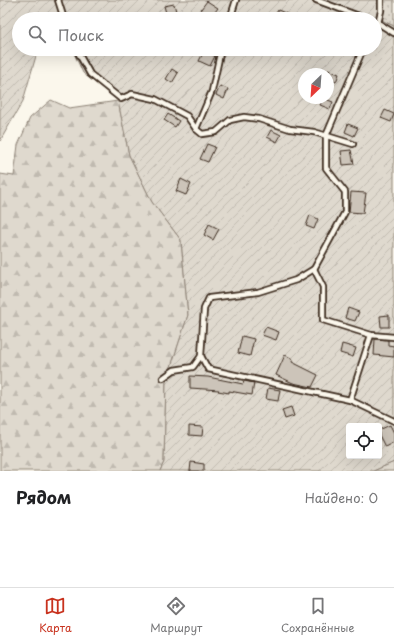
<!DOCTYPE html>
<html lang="ru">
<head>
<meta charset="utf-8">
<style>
	:root { --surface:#fff; --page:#f2f2f2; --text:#202124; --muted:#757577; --line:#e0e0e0; --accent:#c8321e }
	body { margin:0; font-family:"Playpen Sans",sans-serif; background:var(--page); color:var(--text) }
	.controls { position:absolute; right:12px; bottom:12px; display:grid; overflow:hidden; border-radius:4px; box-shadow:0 4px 16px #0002 }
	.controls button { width:36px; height:36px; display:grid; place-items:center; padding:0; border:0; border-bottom:1px solid var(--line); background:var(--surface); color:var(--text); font:20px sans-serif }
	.compass { position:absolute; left:298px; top:68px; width:36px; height:36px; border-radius:50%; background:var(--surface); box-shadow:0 4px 16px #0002; rotate:205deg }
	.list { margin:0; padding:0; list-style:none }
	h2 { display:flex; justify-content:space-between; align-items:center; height:52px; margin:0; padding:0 16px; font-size:17px }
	h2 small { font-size:13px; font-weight:400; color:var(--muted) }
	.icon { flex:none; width:22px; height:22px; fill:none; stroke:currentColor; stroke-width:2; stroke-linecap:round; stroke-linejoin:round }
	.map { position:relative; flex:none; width:394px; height:471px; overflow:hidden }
	.search { position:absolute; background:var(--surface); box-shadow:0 4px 16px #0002; left:12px; right:12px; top:12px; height:44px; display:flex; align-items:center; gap:10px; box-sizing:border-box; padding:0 14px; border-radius:22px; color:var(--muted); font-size:15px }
	.sheet { height:116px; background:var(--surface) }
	nav { display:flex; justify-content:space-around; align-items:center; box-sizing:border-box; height:56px; border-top:1px solid var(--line); background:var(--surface); font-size:11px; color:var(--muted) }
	nav a { display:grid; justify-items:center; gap:2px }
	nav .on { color:var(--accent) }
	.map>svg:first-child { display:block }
	.grass { fill:url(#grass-dots); stroke:#8d8276 }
	.forest { fill:url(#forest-firs); stroke:#8d8276 }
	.garden { fill:url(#garden-furrows); stroke:#8d8276; fill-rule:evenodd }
	.building { fill:#ccc4b9; stroke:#3b2a1e }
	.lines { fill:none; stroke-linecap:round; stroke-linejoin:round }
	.service-casing { stroke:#3b2a1e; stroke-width:8 }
	.service { stroke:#fbf7ec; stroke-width:4.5 }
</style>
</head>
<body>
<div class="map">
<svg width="394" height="471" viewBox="0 0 394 471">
	<defs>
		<pattern id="grass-dots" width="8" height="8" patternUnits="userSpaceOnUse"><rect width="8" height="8" fill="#dfd9ce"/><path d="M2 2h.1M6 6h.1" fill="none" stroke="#c0bab0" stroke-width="1.8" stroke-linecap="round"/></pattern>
		<pattern id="forest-firs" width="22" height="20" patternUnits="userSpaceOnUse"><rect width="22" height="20" fill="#dfd9ce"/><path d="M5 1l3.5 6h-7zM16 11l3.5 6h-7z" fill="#c0bab0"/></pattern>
		<pattern id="garden-furrows" width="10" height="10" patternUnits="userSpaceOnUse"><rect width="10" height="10" fill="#dfd9ce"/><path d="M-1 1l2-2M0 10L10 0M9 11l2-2" fill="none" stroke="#c0bab0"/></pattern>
	</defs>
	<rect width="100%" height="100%" fill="#fbf7ec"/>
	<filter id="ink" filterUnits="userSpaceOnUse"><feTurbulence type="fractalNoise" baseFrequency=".025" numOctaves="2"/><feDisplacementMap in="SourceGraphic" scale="8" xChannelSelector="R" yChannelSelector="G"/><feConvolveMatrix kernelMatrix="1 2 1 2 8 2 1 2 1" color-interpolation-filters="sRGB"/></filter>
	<g filter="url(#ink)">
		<path class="grass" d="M378 0H394V26L383 21Z"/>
		<g class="forest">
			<path d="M51 100 69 108 118 101 129 155 152 202 181 240 188 315 166 382 164 462 160 471H0V174L14 176 18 145 30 118Z"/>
			<path d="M394 462V471H373Z"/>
		</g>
		<path class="garden" d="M0 0H378L383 21 394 26V462L373 471H160L164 462 166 382 188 315 181 240 152 202 129 155 118 101 83 73 72 49H375V19H58L50 13 47 19H19V49H38L23 101 0 141ZM304 74H328V98H304ZM349 426H379V456H349Z"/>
		<g class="building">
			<path d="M207 1 218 8 210 19H206L198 13Z"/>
			<path d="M174 4 176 11 166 13 164 6Z"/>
			<path d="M278 10 299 19H278L274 17Z"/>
			<path d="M204 51 215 56 210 66 199 61Z"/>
			<path d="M172 69 178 73 172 83 166 79Z"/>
			<path d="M328 70 339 74 336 82 328 79Z"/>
			<path d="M220 86 228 89 224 99 216 95Z"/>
			<path d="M323 98 333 102 330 109 320 105Z"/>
			<path d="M385 110 394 114 391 122 381 118Z"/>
			<path d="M168 114 179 121 175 127 164 120Z"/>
			<path d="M348 124 358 128 354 136 345 132Z"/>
			<path d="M271 130 281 135 277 142 267 137Z"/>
			<path d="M207 144 215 147 208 162 200 159Z"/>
			<path d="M351 150 354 164 343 165 341 151Z"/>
			<path d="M181 179 191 184 186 195 176 191Z"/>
			<path d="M351 192 366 193 363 213 349 212Z"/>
			<path d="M310 215 318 219 314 229 306 226Z"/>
			<path d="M209 224 219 229 213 240 204 235Z"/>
			<path d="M348 308 359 312 355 321 345 318Z"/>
			<path d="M389 315V327H381L380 316Z"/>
			<path d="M266 327 279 332 276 340 262 335Z"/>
			<path d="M242 336 254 339 250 356 238 353Z"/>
			<path d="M375 339 388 340V345L394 346V357L374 355Z"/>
			<path d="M342 344 356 348 353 357 340 353Z"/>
			<path d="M285 355 293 359 292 362 318 375 312 387 293 383 276 375Z"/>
			<path d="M190 376 208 377 243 384 244 381 254 383 252 395 229 391V393L218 391 219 390 190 388Z"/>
			<path d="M268 388 280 390 278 401 266 399Z"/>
			<path d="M291 407 294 416 285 419 282 410Z"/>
			<path d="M390 425 394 433V442L385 447 379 435V430Z"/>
			<path d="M189 426 203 427 202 436 189 435Z"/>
			<path d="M191 462 204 464V471H190Z"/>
		</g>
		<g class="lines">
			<defs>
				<g id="service">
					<path d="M58 0 64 19"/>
					<path d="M316 0 367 19"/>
					<path d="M230 19 236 0"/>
					<path d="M375 22 378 23 381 11V0"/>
					<path d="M375 28 378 23 394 33"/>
					<path d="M76 49 90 74 121 99 132 94 155 99 187 116 196 129 202 134 216 132 230 120 244 117 259 119 290 129 314 132 353 144"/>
					<path d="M363 49 326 136V168L345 192V212L314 269 296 280 258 292 209 298 204 309 201 356 208 369 350 400 394 421"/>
					<path d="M196 129 212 91 221 49"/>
					<path d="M314 269 323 287V320L371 335 394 337"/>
					<path d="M163 378 174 370 193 367 201 356"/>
					<path d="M350 400 371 335"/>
				</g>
			</defs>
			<use href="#service" class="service-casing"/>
			<use href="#service" class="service"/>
		</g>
	</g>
</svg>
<div class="controls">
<button><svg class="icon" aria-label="locate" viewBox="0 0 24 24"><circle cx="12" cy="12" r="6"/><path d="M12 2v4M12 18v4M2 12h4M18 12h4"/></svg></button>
</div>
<svg class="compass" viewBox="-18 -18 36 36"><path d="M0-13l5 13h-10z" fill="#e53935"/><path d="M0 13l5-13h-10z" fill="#757577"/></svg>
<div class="search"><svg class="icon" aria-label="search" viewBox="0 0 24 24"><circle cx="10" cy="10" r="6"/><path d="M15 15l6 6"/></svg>Поиск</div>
</div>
<section class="sheet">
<h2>Рядом<small>Найдено: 0</small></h2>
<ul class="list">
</ul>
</section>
<nav>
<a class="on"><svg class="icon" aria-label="map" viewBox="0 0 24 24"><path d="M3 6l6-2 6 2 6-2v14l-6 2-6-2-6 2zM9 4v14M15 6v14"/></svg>Карта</a>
<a><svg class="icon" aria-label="directions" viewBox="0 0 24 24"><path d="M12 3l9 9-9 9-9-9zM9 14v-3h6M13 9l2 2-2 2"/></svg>Маршрут</a>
<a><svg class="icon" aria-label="saved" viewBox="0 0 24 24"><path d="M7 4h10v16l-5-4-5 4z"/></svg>Сохранённые</a>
</nav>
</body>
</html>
